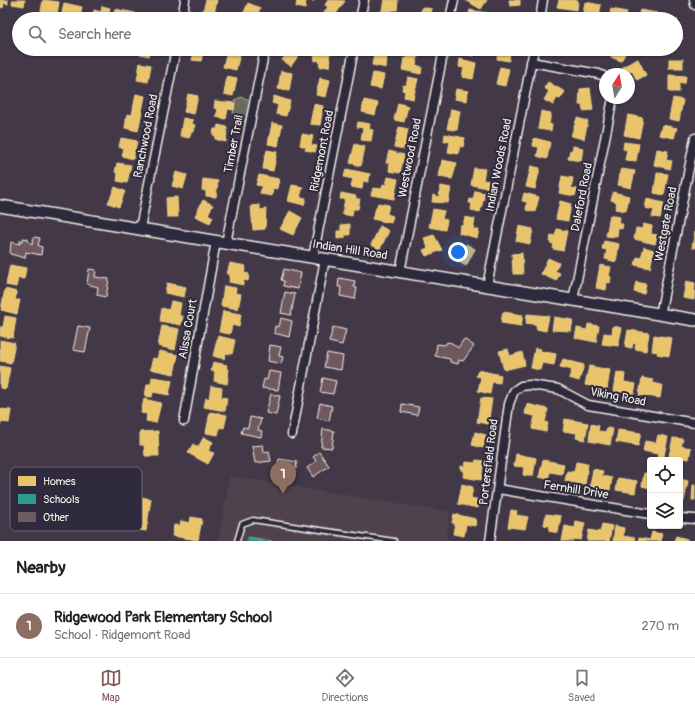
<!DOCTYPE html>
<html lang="en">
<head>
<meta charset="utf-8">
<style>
	:root { --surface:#fff; --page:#f2f2f2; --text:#222; --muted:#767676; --line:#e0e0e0; --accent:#85585c }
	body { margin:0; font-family:Pangolin,sans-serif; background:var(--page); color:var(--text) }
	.controls { position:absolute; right:12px; bottom:12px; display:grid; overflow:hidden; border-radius:4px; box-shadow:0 1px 3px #0004 }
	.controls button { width:36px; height:36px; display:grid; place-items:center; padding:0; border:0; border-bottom:1px solid var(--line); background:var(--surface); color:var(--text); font:20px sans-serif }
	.compass { position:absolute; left:599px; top:68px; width:36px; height:36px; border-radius:50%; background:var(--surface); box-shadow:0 1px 3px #0004; rotate:11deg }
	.you { position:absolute; left:458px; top:252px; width:14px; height:14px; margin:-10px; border:3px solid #fff; border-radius:50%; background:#1a73e8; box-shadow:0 0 0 6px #1a73e833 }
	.badge { display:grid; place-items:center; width:26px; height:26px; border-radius:50%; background:var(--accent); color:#fff; font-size:13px; font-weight:700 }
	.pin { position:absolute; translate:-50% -33px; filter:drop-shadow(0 1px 2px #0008) }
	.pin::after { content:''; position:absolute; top:21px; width:14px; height:12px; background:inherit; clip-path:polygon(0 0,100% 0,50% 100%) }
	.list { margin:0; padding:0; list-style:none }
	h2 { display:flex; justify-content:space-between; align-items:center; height:52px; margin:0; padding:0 16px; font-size:17px }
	h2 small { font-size:13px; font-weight:400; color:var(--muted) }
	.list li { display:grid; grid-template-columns:26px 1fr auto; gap:12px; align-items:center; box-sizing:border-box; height:64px; padding:0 16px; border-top:1px solid var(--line) }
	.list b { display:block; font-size:15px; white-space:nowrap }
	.list p { margin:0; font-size:13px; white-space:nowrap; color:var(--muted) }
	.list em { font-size:13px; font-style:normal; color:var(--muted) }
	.icon { flex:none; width:22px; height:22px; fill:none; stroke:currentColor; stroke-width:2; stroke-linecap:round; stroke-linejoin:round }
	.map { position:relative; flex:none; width:695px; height:541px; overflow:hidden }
	.search { position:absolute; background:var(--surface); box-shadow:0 1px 3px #0004; left:12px; right:12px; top:12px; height:44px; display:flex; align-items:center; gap:10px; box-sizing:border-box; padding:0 14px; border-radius:22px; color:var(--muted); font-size:15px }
	.sheet { height:116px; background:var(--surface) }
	nav { display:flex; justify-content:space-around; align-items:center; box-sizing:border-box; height:56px; border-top:1px solid var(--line); background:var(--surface); font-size:11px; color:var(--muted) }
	nav a { display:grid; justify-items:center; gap:2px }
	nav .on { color:var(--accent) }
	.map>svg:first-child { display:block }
	.built { fill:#50424e }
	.green { fill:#6a6b5d; stroke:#afaea2 }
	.homes { fill:#e9c46a; stroke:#ecd290 }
	.schools { fill:#2a9d8f; stroke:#67b6aa }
	.building { fill:#70595f; stroke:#f4f1e8 }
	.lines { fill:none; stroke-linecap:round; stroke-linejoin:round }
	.service-casing { stroke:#f4f1e8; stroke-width:7 }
	.minor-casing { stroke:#f4f1e8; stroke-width:11 }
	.tertiary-casing { stroke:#f4f1e8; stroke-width:14 }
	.service { stroke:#2f2a3d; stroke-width:4 }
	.minor { stroke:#2f2a3d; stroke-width:8 }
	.tertiary { stroke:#2f2a3d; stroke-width:11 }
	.labels { text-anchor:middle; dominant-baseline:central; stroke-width:4; stroke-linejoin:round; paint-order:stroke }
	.street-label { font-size:12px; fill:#f4f1e8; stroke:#2f2a3d }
	.key { fill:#2f2a3d; stroke:#6a6670; stroke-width:1 }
	.key-label { font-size:11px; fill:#f4f1e8 }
</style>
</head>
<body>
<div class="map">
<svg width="695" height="541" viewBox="0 0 695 541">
	<rect width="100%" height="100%" fill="#423847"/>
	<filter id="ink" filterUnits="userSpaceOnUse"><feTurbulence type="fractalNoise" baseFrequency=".025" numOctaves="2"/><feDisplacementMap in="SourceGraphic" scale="8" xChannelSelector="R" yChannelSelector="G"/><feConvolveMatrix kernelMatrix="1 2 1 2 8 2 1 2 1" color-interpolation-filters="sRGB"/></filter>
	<g filter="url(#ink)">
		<path class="built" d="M230 476 450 512 446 541H218Z"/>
		<path class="green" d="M241 97 250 100 246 122 238 121 233 115 235 100Z"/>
		<g class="homes">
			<path d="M0 0H8V4L4 3 3 8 0 7Z"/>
			<path d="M13 0H25L24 6 12 4Z"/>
			<path d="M43 0 59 2 57 14 41 11Z"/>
			<path d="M206 0H217L214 14 203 11Z"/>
			<path d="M297 0H314V1L306 0 305 9 296 7Z"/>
			<path d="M328 0 345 1 333 18 324 12 328 7 325 5Z"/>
			<path d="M384 0H398L397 10H392L391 17 381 15Z"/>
			<path d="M465 0H487L481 9Z"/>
			<path d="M509 0H520V5L510 6Z"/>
			<path d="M559 0H578L577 10 557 7Z"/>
			<path d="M585 2 601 5 599 16 583 13Z"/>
			<path d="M64 3 82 7 80 17 62 13Z"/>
			<path d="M248 3 260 8 256 19 242 17Z"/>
			<path d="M102 6 110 8 107 19H92L94 10 101 12Z"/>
			<path d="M422 7 432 9 429 19H419Z"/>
			<path d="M115 9 135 13 134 19H113Z"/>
			<path d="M611 9 627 12 625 19H609Z"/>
			<path d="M470 10 487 13 485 19H474L468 17Z"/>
			<path d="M640 10 657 13 656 19H638Z"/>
			<path d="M158 16 159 19H147V18Z"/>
			<path d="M677 19 683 39 676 41V20Z"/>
			<path d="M136 49H151L149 56 135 53Z"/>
			<path d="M195 49H204L201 61 192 60Z"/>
			<path d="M284 49H297L301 52 291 66 282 60 288 52Z"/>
			<path d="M375 49H386L385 56H387L386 68 372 65Z"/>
			<path d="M464 49H474L473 56 463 54Z"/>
			<path d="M498 49H510L509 61 497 59Z"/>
			<path d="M614 49 626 52 621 61 611 57Z"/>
			<path d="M330 50 331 54H329L330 66 320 67 319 60 315 61 314 52Z"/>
			<path d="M227 51 240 53 236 70 223 67Z"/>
			<path d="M408 54 418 56 416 65 422 67 421 74 402 70 404 58 407 59Z"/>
			<path d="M460 59 476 63 473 79 462 77 464 68 459 67Z"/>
			<path d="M638 59 646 75 637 80 632 71 626 74 622 67Z"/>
			<rect x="669" y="59" width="14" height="9"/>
			<path d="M140 63 151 65 148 82 137 80Z"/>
			<path d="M500 67 509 69 505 86 496 84Z"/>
			<path d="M281 71 292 73 289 91 278 89Z"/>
			<path d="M373 73 384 75 381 89 370 87Z"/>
			<path d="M669 75 686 76 685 83H679V92H669Z"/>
			<path d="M227 76 237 78 233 96 224 94Z"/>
			<path d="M408 77 418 79 413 99 404 97 405 91 402 90 403 85 406 86Z"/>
			<path d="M320 78 330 80 326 97 316 95Z"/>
			<path d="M548 82 565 92 560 99 557 98 553 105 544 100 549 91 544 88Z"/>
			<path d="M590 88 593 110 583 111 582 105H579L580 89Z"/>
			<path d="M456 89 468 91 467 101 454 99Z"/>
			<path d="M136 94 145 96 138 131 125 128 127 114 132 115Z"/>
			<path d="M188 94 198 96 194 114 184 112Z"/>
			<path d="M274 96 290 101 286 116 276 114 278 105 272 103Z"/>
			<path d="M673 98 683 100 679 121 669 119Z"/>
			<path d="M364 100 378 103 375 115 362 112Z"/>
			<path d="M215 101 235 103 234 110 228 109 226 119 216 117 218 109 214 108Z"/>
			<path d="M398 103 408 106 404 122 394 120Z"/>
			<path d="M314 104 323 106 320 125 310 124Z"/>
			<path d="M451 109 460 111 457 130 447 129Z"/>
			<path d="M541 111 551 113 549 124 552 125 551 131 538 129Z"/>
			<path d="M628 115 643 118 639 138 624 135Z"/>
			<path d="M183 118 193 120 192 124 195 125 194 132H191L189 138 180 136Z"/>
			<path d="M577 118 588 121 584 139 571 136Z"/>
			<path d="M358 122 370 124 369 129 373 130 371 141 361 140 363 128 357 127Z"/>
			<path d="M272 123 282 125 278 146 268 144Z"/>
			<path d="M218 125 227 127 226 142 215 139 216 136 213 135 214 129H217Z"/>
			<path d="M662 125 677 128 674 138 659 135Z"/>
			<path d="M399 127 408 129 404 149 394 147Z"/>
			<path d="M302 134 313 136 311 145 317 146 315 152 305 150 306 147 300 145Z"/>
			<path d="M445 134 465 138 463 147 460 146 458 154 448 152 450 142 444 141Z"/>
			<path d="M121 138 137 141 133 159 122 156 124 148 119 147Z"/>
			<path d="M534 138 550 142 547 159 537 156 539 147 533 146Z"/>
			<path d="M624 142 639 144 636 161 625 160 627 150 623 149Z"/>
			<path d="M355 144 365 147 361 166 350 163Z"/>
			<path d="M573 146 583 148 581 161 568 159 570 150 572 151Z"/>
			<path d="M657 149 668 151 666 160 672 161 670 169 654 165Z"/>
			<path d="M267 150 277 152 273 171 263 169 265 155H266Z"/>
			<path d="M389 151 404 155 400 173 389 171 390 163H386Z"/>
			<path d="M442 160 457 163 452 179 439 177Z"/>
			<path d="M117 163 131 165 127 183 117 181 118 173 115 172Z"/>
			<path d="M531 166 540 168 535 189 526 187Z"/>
			<path d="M474 168 485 169 483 180 489 181 488 188 471 185Z"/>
			<path d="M346 169 370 174 368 182 363 181 362 189 351 187 353 179 344 177Z"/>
			<path d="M621 169 635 171 631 188 618 185Z"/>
			<path d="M176 172 187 175 183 189 172 186Z"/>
			<path d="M657 173 668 174 664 195 654 193Z"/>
			<path d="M259 175 279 179 277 189 273 188 272 196 260 194 262 186 256 185Z"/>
			<path d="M562 176 573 178 571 188 577 189 575 196 559 193Z"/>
			<path d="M388 177 398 179 394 199 371 195 373 188 382 189 383 184 386 185Z"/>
			<path d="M203 179 218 181 216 197 206 196V191L202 190Z"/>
			<path d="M292 185 303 187 300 197 306 198 304 205 288 201Z"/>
			<path d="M441 186 451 188 448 203 432 202 433 195 439 197Z"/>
			<path d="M115 187 125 191 119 207 108 203Z"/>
			<path d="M475 191 485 193 480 212 471 210 472 203H469L470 199 473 200Z"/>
			<path d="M613 192 629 196 626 211 615 209 617 202 611 200Z"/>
			<path d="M341 193 356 196V199H360L358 209H353L352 216 342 214 345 199H340Z"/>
			<path d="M524 193 539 197 535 212 526 210 527 202 522 201Z"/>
			<path d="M177 197 178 217H167L166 198Z"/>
			<path d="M647 199 664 203 660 218 652 217 654 210 645 208Z"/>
			<path d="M203 200 213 205 208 214 213 217 210 223 195 216Z"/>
			<path d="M560 201 571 204 568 221 556 219Z"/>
			<path d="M378 203 389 205 387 214 393 216 391 223 372 219Z"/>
			<path d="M260 205V210L266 209 265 229 253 230 251 206Z"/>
			<path d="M433 209 444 211 442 219 447 220 445 230 429 227Z"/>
			<path d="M290 211 302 218 293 235 280 229Z"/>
			<path d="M610 215 620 217 619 224H623L622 229 618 228 617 237 606 236Z"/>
			<path d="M465 217 475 219 473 229 479 230 477 238 459 233 460 225H463Z"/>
			<path d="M350 224V235H345V238L337 239V231H341V225Z"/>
			<path d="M643 224 652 226 651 234 657 235 655 244 634 239 636 228 642 229Z"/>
			<path d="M380 226 389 231 380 249 371 245Z"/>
			<path d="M519 226 533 229 530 244 516 241Z"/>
			<path d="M557 229 567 231 563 251 553 249 554 244 550 243 551 235 555 236Z"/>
			<path d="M695 229V248H692Z"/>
			<path d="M434 235 442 250 426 256 423 250 428 248 424 238Z"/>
			<path d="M604 241 619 244 616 262 605 259 607 250 602 249Z"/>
			<path d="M466 244 475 249 466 266 457 261Z"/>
			<path d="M644 247 654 250 650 268 635 265 637 257 641 258Z"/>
			<path d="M522 253 523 274H513L512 254Z"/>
			<path d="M548 258 559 263 555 271 560 273 556 281 541 274Z"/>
			<path d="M230 263 246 266 244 273 249 274 248 281 244 280 243 285 229 282 230 274H227Z"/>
			<path d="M10 265 26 268 24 279 18 278 16 287 6 285Z"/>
			<path d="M600 265 611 267 609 276 611 277 610 283 607 282 606 290 596 288Z"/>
			<path d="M686 281 695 283 694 300 683 298Z"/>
			<path d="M636 282 646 284 644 294 634 292Z"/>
			<path d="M167 283 186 287 184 297 165 293Z"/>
			<path d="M224 286 236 288 235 293 241 294 238 309 221 306Z"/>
			<path d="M5 289 17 292 15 300H20L17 314 1 310Z"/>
			<path d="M171 301 181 303 179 316H183L181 325 160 321 162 308 169 310Z"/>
			<path d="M223 311 241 314 239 327 232 325 230 334 219 332Z"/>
			<path d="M503 312 523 315 521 326 501 323Z"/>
			<path d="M527 314 549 316 546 331 536 329 537 325 526 323Z"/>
			<path d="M5 316 16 318 13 338 0 336V327H3Z"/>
			<path d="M554 317 573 320 571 331 552 330Z"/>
			<path d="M588 324 599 326 596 342 575 338 577 328 587 330Z"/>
			<path d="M162 326 179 329 175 350 158 346Z"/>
			<path d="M613 326 622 328 618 346 602 344 604 333 612 334Z"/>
			<path d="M628 330 649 333 646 351 635 349 636 344 633 343 632 348 625 347Z"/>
			<path d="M654 335 672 338 669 356 657 354 658 352 652 351Z"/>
			<path d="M218 336 235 340 232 354 226 353 224 359 213 356Z"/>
			<path d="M0 340 15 343 11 363 0 361Z"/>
			<path d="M535 348 541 349 540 351 556 354 554 365 542 363 540 370 531 368Z"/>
			<path d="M508 349 510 356 522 352 525 365 504 370 499 351Z"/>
			<path d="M159 351 178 355 174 374 150 369 153 358 157 359Z"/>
			<path d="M563 359 584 365 579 381 569 378 572 370 560 367Z"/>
			<path d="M213 362 227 365 226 369H229L227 384 214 381 215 371H211Z"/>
			<path d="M0 366 10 368 6 389 0 388Z"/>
			<path d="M589 366 610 370 607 389 585 385Z"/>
			<path d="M478 370 501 375 500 383 492 382 490 394 478 391 481 377 476 376Z"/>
			<path d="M617 372 625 374 624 382 636 384 634 394 614 391Z"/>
			<path d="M152 377 172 380 169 395 153 392 152 397 145 396 147 384H151Z"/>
			<path d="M642 378 653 380V383L662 385 660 398 639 395Z"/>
			<path d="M211 386 222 388 221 397 227 398 225 411 204 407 206 398 209 399Z"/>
			<path d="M481 398 492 399 488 424 477 422Z"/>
			<path d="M144 399 161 403 156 423 146 421 147 414 141 413Z"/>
			<path d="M527 404 548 409 545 422 548 423 546 432 532 429 535 416 525 414Z"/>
			<path d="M0 409 11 410 9 423 1 422 0 426Z"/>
			<path d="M210 412 227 415 224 428 220 427 218 435 206 433Z"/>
			<path d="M565 419 588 423 585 440 576 438 577 433 563 431Z"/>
			<path d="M591 424 599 426 598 431 606 432 607 428 613 429 610 445 589 441Z"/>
			<path d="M618 430 641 433 638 446 616 442Z"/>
			<path d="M158 431 159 456H145L144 445H140V432Z"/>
			<path d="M475 432 486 435 483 448 472 445Z"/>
			<path d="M658 435 668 437 663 460 657 459 658 454 643 451 645 441 656 443Z"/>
			<path d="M204 437 213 442 208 451 214 453 208 464 188 453 193 444 198 447Z"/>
			<path d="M673 438 683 439 681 446 691 448 689 459 669 456Z"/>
			<path d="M516 454 536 458 533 476 523 475 524 467 514 466Z"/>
			<path d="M476 460 484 461 481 480 463 477 464 470H461V466L465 467 466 462 475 463Z"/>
			<path d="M543 460 564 464 562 474 550 472 548 479 539 477Z"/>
			<path d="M576 462 588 464 585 485 565 481 567 471 574 472Z"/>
			<path d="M593 469 603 471 602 476 612 478 610 490 590 486Z"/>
			<path d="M644 473 650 474V488L642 486Z"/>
			<path d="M618 478 637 481 635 493 616 490Z"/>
			<path d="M680 479 688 481 684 501 680 500Z"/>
			<path d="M462 484 473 487 471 498 480 500 478 508 458 504Z"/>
			<path d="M693 485H695V500H692Z"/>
			<path d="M141 497 151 499 146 531 115 526 117 513 138 516Z"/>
			<path d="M511 510 517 511 516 515 528 517 525 529 508 527Z"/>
			<path d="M454 514 476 519 475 526 466 524 464 536 453 534 455 523H452Z"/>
			<path d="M546 514 561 516 558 533 549 531 550 526 544 525Z"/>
			<path d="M191 517 202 519 198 540 172 536 174 525 180 526 181 521 190 523Z"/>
			<path d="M576 521 585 523 581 540 574 539 573 541H562L565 526 575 528Z"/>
			<path d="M602 524 612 526 609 541H587L589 530 600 532Z"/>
			<path d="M615 526 624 528 623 536 635 538 634 541H613Z"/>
			<path d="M652 532 662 534 660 541H638L639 538 650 540Z"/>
			<path d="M676 536 687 539V541H674Z"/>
		</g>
		<path class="schools" d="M248 537 272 541H247Z"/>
		<g class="building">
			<path d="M34 237 40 238 38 245 42 247 41 255 26 252 25 258 10 254 11 242 20 244V240L23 241V238L28 239V241L32 244Z"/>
			<path d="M89 269 96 270 95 277 109 279 106 297 97 295 98 287 87 284Z"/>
			<path d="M284 269 301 273 298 289 283 286 284 281 281 280Z"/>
			<path d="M339 278 355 281 354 287 357 288 355 299 340 296 341 287H338Z"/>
			<path d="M285 292 295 294 291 315 281 313Z"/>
			<path d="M281 318 292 321 289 337 274 333 275 326 279 327Z"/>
			<path d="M78 326 90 328 85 352 73 350Z"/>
			<path d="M333 327 346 330 342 345 329 342Z"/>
			<path d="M464 339 474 346 463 361 459 360 458 364 450 362V359L435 356 437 344 445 345 447 342 452 343 458 348Z"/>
			<path d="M270 345 281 347 279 356 283 357 281 364 268 361Z"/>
			<path d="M327 353 343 356 341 370 324 367Z"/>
			<path d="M269 371 281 373 278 390 262 388 264 379 267 380Z"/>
			<path d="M323 378 336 381 333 394 320 392Z"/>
			<path d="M271 394 280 396 276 415 266 413Z"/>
			<path d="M320 403 332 406 329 421 317 418Z"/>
			<path d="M402 404 419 407 417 415 401 412Z"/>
			<path d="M250 417 261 419 258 430 262 431 261 437 241 433 243 427 248 428Z"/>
			<path d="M323 429 334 431 332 448 321 447Z"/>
			<path d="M263 445 264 452 269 451 271 461 255 463 252 446Z"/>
			<path d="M319 452 329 466 313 477 307 468 316 461 313 457Z"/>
			<path d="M279 459 297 462 295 473 277 470Z"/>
		</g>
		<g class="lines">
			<defs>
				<path id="service" d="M237 541 242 524 253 520 394 541"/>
				<g id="minor">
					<path d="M694 0 695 5"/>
					<path d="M182 19 185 0"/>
					<path d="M360 19 364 0"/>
					<path d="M450 19 454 0"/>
					<path d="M540 19 543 0"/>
					<path d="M531 62 599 74 605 77"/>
					<path d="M140 228 176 49"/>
					<path d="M226 243 265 49"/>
					<path d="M313 257 354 49"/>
					<path d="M400 272 444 49"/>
					<path d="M487 286 534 49"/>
					<path d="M573 300 613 98"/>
					<path d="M660 315 695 138"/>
					<path d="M184 421 216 241"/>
					<path d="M292 434 325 259"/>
					<path d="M498 489 650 514"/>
					<path d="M680 518 695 519"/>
					<path d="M490 541 509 404 514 391 521 386 530 385 558 389 588 405 695 423"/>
				</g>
				<path id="tertiary" d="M0 206 695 320"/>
			</defs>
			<use href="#service" class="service-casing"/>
			<use href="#minor" class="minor-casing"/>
			<use href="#tertiary" class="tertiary-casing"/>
			<use href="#service" class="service"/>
			<use href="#minor" class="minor"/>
			<use href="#tertiary" class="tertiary"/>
		</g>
	</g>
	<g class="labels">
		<g class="street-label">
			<text transform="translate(146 136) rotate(-79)">Ranchwood Road</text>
			<text transform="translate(234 144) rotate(-79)">Timber Trail</text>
			<text transform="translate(322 151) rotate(-79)">Ridgemont Road</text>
			<text transform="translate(410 158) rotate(-79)">Westwood Road</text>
			<text transform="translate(499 165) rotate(-79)">Indian Woods Road</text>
			<text transform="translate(582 197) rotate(-79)">Daleford Road</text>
			<text transform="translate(666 224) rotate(-79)">Westgate Road</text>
			<text transform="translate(350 250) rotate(9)">Indian Hill Road</text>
			<text transform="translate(188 329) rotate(-80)">Alissa Court</text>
			<text transform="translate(618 397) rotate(11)">Viking Road</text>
			<text transform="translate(489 462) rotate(-83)">Portersfield Road</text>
			<text transform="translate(576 490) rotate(9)">Fernhill Drive</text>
		</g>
	</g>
	<rect x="10" y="467" width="132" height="64" rx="6" class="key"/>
	<rect x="18" y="476" width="18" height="10" fill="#e9c46a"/>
	<rect x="18" y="494" width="18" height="10" fill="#2a9d8f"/>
	<rect x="18" y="512" width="18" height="10" fill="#70595f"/>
	<g class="key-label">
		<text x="43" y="485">Homes</text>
		<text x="43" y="503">Schools</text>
		<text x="43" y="521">Other</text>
	</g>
</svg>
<div class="controls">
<button><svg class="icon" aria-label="locate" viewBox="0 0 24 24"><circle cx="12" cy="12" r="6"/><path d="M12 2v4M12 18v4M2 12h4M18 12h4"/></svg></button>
<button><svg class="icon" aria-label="layers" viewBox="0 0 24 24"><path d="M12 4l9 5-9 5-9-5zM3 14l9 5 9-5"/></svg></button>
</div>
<svg class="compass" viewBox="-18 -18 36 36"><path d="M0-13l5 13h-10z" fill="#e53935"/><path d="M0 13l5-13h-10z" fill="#767676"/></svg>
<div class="you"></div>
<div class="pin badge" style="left:283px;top:494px;background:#8d6e63">1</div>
<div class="search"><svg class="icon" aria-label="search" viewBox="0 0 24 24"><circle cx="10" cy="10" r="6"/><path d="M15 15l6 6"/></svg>Search here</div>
</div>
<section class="sheet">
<h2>Nearby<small></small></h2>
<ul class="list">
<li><span class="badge" style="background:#8d6e63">1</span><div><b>Ridgewood Park Elementary School</b><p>School · Ridgemont Road</p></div><em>270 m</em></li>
</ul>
</section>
<nav>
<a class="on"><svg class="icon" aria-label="map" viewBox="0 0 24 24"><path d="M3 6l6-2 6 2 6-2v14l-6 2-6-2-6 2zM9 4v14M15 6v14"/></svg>Map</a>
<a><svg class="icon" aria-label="directions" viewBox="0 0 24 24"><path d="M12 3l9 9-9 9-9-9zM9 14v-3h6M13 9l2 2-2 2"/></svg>Directions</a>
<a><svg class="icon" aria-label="saved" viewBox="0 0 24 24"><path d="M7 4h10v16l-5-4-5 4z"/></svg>Saved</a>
</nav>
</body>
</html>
